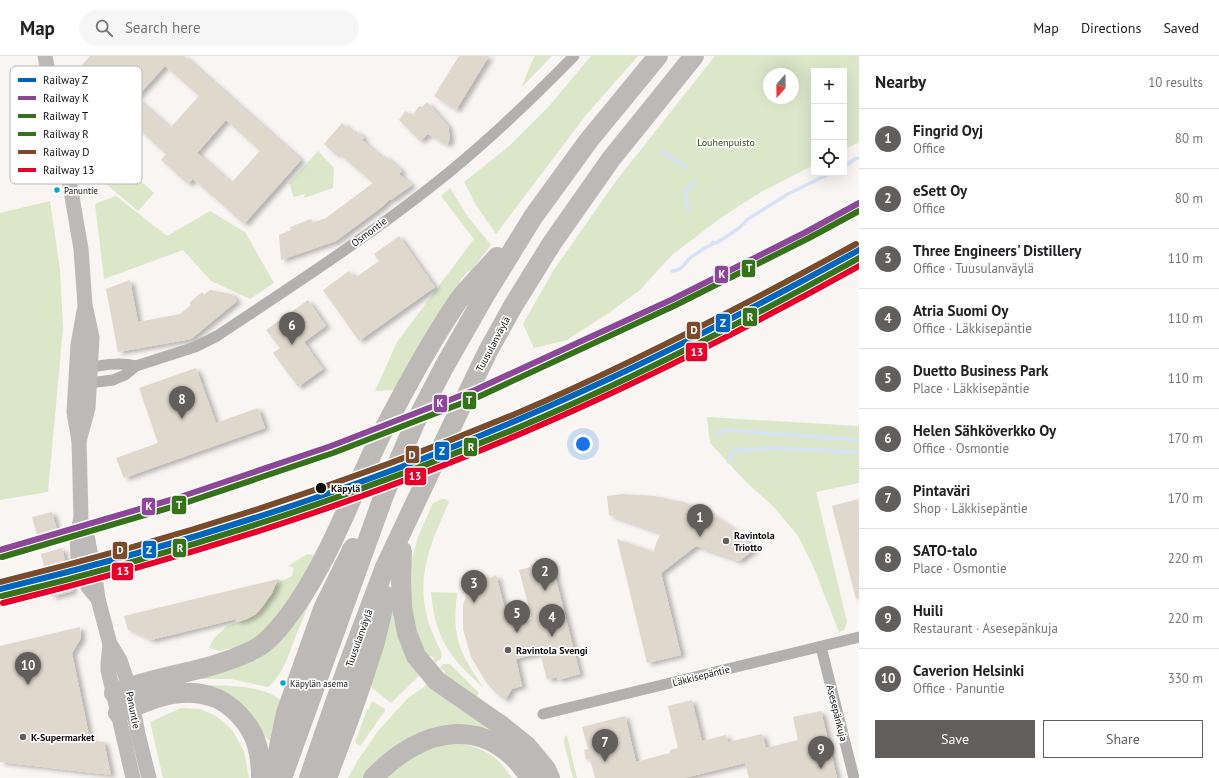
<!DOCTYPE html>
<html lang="en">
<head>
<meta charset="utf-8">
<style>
	:root { --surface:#fff; --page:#f6f6f6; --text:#202124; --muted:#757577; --line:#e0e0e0; --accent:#615e5c }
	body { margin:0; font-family:"PT Sans",sans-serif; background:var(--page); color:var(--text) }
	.controls { position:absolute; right:12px; top:12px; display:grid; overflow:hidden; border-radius:0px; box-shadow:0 4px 16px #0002 }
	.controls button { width:36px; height:36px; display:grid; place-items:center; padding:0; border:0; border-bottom:1px solid var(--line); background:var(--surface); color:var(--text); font:20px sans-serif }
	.compass { position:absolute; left:763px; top:12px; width:36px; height:36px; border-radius:50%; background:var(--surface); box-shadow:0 4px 16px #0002; rotate:200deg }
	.you { position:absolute; left:583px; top:388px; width:14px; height:14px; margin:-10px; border:3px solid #fff; border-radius:50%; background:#1a73e8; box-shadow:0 0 0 6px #1a73e833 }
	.badge { display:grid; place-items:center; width:26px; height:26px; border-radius:50%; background:var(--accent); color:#fff; font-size:13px; font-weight:700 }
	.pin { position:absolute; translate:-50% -33px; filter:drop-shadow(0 1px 2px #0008) }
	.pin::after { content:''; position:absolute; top:21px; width:14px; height:12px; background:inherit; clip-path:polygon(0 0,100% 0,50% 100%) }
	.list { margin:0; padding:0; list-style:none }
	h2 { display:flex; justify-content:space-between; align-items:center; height:52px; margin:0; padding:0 16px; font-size:17px }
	h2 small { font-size:13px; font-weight:400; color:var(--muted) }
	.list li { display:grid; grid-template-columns:26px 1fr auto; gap:12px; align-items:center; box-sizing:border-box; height:60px; padding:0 16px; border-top:1px solid var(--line) }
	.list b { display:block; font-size:15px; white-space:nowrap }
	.list p { margin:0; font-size:13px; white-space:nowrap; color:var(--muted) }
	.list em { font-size:13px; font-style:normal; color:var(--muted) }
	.actions { display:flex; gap:8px; padding:12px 16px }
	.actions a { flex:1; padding:9px 0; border:1px solid var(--accent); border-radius:0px; text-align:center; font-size:14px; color:var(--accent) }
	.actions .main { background:var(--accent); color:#fff }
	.icon { flex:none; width:22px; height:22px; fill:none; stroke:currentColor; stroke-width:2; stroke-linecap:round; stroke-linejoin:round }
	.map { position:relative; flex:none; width:859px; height:722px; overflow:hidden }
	header { display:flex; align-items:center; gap:24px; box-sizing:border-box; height:56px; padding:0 20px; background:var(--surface); border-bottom:1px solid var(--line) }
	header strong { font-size:19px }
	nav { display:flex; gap:22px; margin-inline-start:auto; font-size:14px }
	.search { width:280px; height:36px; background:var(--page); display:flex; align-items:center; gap:10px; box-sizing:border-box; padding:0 14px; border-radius:22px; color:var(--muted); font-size:15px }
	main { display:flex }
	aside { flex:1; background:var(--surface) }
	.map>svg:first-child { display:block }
	.green { fill:#dce7ca; fill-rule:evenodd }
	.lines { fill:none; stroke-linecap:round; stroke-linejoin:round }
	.stream { stroke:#d8e2f7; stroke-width:3.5 }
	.building { fill:#e0d7cd; fill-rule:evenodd; filter:url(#shadow) }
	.minor { stroke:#b2b1b0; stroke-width:11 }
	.secondary { stroke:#bcbab9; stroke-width:15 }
	.motorway { stroke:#bcb9b6; stroke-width:20 }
	.rail-1-casing { stroke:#fff; stroke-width:9 }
	.rail-2-casing { stroke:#fff; stroke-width:9 }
	.rail-3-casing { stroke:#fff; stroke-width:9 }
	.rail-4-casing { stroke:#fff; stroke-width:9 }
	.rail-5-casing { stroke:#fff; stroke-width:9 }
	.rail-6-casing { stroke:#fff; stroke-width:9 }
	.rail-1 { stroke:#0065bd; stroke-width:6 }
	.rail-2 { stroke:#8c4799; stroke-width:6 }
	.rail-3 { stroke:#357219; stroke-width:6 }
	.rail-4 { stroke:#357219; stroke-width:6 }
	.rail-5 { stroke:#7a4b2a; stroke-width:6 }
	.rail-6 { stroke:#e4002b; stroke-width:6 }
	.bus-dot { fill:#00a9ce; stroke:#fff; stroke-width:1.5 }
	.stop-dot { fill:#0f0d0c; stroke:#fff; stroke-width:1.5 }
	.poi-dot { fill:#615e5c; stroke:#fff; stroke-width:1.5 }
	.labels { text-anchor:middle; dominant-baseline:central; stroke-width:3.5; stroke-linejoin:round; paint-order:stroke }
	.bus-label { font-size:9px; fill:#0f0d0c; stroke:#fff; text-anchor:start }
	.park-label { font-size:10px; fill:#30450c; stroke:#fff }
	.street-label { font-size:10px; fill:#0f0d0c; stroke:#fff }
	.stop-label { font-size:10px; font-weight:bold; fill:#0f0d0c; stroke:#fff; text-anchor:start }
	.poi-label { font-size:10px; font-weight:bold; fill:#0f0d0c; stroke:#fff; text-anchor:start }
	.key { fill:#fff; stroke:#b7b6b6; stroke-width:1 }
	.key-label { font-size:11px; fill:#0f0d0c }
	.line-badge { stroke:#fff; stroke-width:1.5 }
	.badge-label { font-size:11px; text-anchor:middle; font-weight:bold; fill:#fff }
</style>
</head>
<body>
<header>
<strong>Map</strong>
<div class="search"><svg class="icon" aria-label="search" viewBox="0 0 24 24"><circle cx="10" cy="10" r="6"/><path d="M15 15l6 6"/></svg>Search here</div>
<nav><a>Map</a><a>Directions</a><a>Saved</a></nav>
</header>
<main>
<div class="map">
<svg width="859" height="722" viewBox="0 0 859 722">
	<defs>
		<filter id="shadow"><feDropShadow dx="4.5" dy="2.5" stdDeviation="2" flood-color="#0004"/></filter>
	</defs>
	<rect width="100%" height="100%" fill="#f8f5f2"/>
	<g class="green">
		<path d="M534 0H552L521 32 534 1Z"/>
		<path d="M591 0H638L586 59 496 178 476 149 464 126 508 91 550 49Z"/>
		<path d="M715 0H859V86L844 94V15H814V109L761 136 722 161 672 199 640 234 610 256 567 284 534 292 523 268 553 215 616 125ZM769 18H793V42H769Z"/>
		<path d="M318 95 334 112 333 132 304 142 305 138 294 141 289 127Z"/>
		<path d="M122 108 154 137 138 155 105 127Z"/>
		<path d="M450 132 468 161 491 189 472 214 467 216 464 220 460 225 459 230 396 334 375 335 397 286 474 183 441 140Z"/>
		<path d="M116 140 167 180 210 155 245 176 274 227 250 243 211 225 183 194 104 223 95 148Z"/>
		<path d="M50 145 60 214 63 272 48 436 0 444V157Z"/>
		<path d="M707 361 859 370V427L816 436 847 566 844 574 839 576 813 510 798 480 772 449 746 426 710 387Z"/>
		<path d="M442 443H446L449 446C432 485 416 517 427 561 430 574 437 586 442 598L441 603 435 607 433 606 434 602 431 600H427L421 591 409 556 411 507 418 481 433 447Z"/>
		<path d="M307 498 317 499 280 561 249 587 220 595 209 592 214 582 227 570 247 563 256 558 263 550 272 537 277 523 282 525 292 520 294 512 288 510Z"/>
		<path d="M319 527C312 542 305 557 299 572 291 591 284 619 268 631L231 623H194L230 614 248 606Z"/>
		<path d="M431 536 457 537C456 550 454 564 457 578 459 596 473 616 483 631 449 601 435 582 431 536Z"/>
		<path d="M390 549 421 618 391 647 371 631 378 590Z"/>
		<path d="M443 608H450L479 637 475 643 444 618 445 615 439 613Z"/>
		<path d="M428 625 513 685 462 670 364 722H348L358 704 378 675 408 642 424 631Z"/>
		<path d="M206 629C230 630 263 629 282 645L273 689C270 685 266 682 263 677 260 672 257 666 254 661 242 644 225 635 206 629Z"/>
		<path d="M372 645 385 653V655L360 690 355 687 367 653H369Z"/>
		<path d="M181 652 200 653 216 660 232 674 244 695 249 722H163L150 666Z"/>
		<path d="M566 679 567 680 577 722H573L564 687V683Z"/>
		<path d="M461 687C487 694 497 700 512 722H384L413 699 446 688Z"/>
	</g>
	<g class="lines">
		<g class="stream">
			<path d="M661 95 687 112"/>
			<path d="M844 111 855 103 859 102"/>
			<path d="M689 155 685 137C687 132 693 130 695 125"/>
			<path d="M713 186 714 187H717L739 172 748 163 788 138 831 117"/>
			<path d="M672 215C682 214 683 210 689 203 697 196 705 192 714 187"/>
			<path d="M716 378 726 374 859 384"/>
			<path d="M728 406 734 395 776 392 859 396"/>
		</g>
	</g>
	<g class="building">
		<path d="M90 0H184L301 104 244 168 193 123 188 128 161 104 166 98 75 17ZM165 10 199 40 170 72 136 42ZM226 64 260 95 231 127 197 97Z"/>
		<path d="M459 0H489L456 54 434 40Z"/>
		<path d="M427 46 448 70 450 83 447 89 428 78 420 85 399 64 405 55 413 59 419 50 422 51Z"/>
		<path d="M342 67 353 77 355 74 364 82 362 84 382 102 385 100 402 115 399 118 412 129 391 144 390 143 383 150 336 185 281 204 279 179 291 174 290 171 311 163 313 167 326 162 373 127 338 97 336 99 324 88Z"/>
		<path d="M399 180 435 231 359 285 323 234 349 215 355 222 379 205 374 198Z"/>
		<path d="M130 224 138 266 180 258 191 249 189 247 202 236 204 239 210 234 231 238 237 245 191 283 118 296 106 233Z"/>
		<path d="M308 244 326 270 304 286 323 313 298 331 273 297 280 292 266 274Z"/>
		<path d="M196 312 216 367 258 352 265 372 124 422 116 402 158 387 139 332Z"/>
		<path d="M622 438 655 440 683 446 696 451 711 458 725 467 741 479 755 493 739 505 696 490 661 517 681 599 647 607 617 483 654 496 656 487 661 477 609 459 607 440Z"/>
		<path d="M859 443V542L856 543 832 450Z"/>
		<path d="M52 456 57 474 37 479 32 461Z"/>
		<path d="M62 492 73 535 52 541 41 498Z"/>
		<path d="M551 504 580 618 558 624 557 621 547 624 540 597 516 603 522 630 512 633 505 644 496 637 486 626 471 601 463 573V549L470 527 474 516 490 522 496 519 509 569 532 563 519 514 531 511V509Z"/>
		<path d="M278 523 272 537 263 550 256 558 247 563 237 566 236 563 151 584 131 574H128L124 560Z"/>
		<path d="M80 571 81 582 72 597 90 684 104 686 111 719 0 706V590Z"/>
		<path d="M692 644 702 685 726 679 728 686 762 678 766 692 798 684 793 661 821 655 837 722H749L745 707 684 722H595L590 703 586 704 584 694 588 693 582 671 625 660 636 706 670 697V694L678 692 668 650Z"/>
	</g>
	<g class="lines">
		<g class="minor">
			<path d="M84 315C97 308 122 306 136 310"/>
			<path d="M83 324 89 327 113 324 125 319 136 310 195 291 217 280C295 228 374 177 447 118 492 81 534 41 574 0"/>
			<path d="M821 591 854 722"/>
			<path d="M543 658 859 581"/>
		</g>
		<g class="secondary">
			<path d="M45 0 61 81C55 95 58 101 67 112"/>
			<path d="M61 81 68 87 70 101 67 112 81 193 85 249 92 281 88 352 79 385"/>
			<path d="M84 255 78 289 74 356 79 385 81 461 77 480 78 500 81 514 88 531 98 543"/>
			<path d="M83 469 87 479 96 528 98 543 106 573"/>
			<path d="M107 577 110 588 120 604 129 631 138 678 149 722"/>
			<path d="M110 588 108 608V614L133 722"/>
		</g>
		<g class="motorway">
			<path d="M402 495 401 522 402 551 407 577 416 600 437 625 502 670 527 690 546 713 550 722"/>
			<path d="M114 637C151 621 192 618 229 604 240 600 251 596 260 590 274 580 285 565 295 551 331 499 352 438 380 381 404 334 429 288 458 245 469 230 485 215 497 201"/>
			<path d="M118 657C139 649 160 638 182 637 192 636 201 637 210 640 231 646 251 668 257 689 260 700 261 711 261 722"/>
			<path d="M273 720 286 657 323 553 353 492"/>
			<path d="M282 722 384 439 414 369 444 311 485 239 533 161 589 84 658 0"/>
			<path d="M309 722 347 612 385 511 446 382 488 295 513 250 552 187 611 103 694 0"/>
			<path d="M327 722 352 655 363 623 375 586 386 540"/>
			<path d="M373 722C421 671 487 656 530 722"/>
		</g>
		<defs>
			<path id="rail-1" d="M0 533C178 490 354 435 522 362 637 313 749 255 859 194"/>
			<path id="rail-2" d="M0 494 177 442 331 390 475 334 673 243 806 176 859 147"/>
			<path id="rail-3" d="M2 501 179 449 333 397 478 341 676 249 809 182 859 155"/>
			<path id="rail-4" d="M2 540C179 497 354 441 522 370 638 321 749 263 859 202"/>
			<path id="rail-5" d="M0 526C176 483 348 428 515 358 632 308 745 249 856 188"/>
			<path id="rail-6" d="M3 547C182 503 358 448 527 375 641 326 751 270 859 210"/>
		</defs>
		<use href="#rail-1" class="rail-1-casing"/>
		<use href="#rail-2" class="rail-2-casing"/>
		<use href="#rail-3" class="rail-3-casing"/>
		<use href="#rail-4" class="rail-4-casing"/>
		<use href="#rail-5" class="rail-5-casing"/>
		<use href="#rail-6" class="rail-6-casing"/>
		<use href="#rail-1" class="rail-1"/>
		<use href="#rail-2" class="rail-2"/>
		<use href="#rail-3" class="rail-3"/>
		<use href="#rail-4" class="rail-4"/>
		<use href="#rail-5" class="rail-5"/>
		<use href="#rail-6" class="rail-6"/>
	</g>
	<g class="bus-dot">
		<circle cx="57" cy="134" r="3.5"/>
		<circle cx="283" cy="627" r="3.5"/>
	</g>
	<circle class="stop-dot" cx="321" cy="432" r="6"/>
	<g class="poi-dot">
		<circle cx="726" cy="485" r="4"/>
		<circle cx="508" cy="594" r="4"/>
		<circle cx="23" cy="681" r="4"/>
	</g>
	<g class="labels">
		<g class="bus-label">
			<text x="64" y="134">Panuntie</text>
			<text x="290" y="627">Käpylän asema</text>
		</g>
		<g class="park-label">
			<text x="726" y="86">Louhenpuisto</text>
		</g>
		<g class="street-label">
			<text transform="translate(369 176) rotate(-37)">Osmontie</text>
			<text transform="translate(493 288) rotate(-62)">Tuusulanväylä</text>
			<text transform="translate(359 582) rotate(-70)">Tuusulanväylä</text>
			<text transform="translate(701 620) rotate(-14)">Läkkisepäntie</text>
			<text transform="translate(133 654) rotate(79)">Panuntie</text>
			<text transform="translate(837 657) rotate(76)">Asesepänkuja</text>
		</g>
		<g class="stop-label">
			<text x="331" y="432">Käpylä</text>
		</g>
		<g class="poi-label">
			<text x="734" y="479">Ravintola<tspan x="734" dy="12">Triotto</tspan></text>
			<text x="516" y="594">Ravintola Svengi</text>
			<text x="31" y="681">K-Supermarket</text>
		</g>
	</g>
	<rect x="10" y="10" width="132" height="118" rx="6" class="key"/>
	<rect x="18" y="22" width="18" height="4" fill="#0065bd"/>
	<rect x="18" y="40" width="18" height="4" fill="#8c4799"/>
	<rect x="18" y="58" width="18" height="4" fill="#357219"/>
	<rect x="18" y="76" width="18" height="4" fill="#357219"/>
	<rect x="18" y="94" width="18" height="4" fill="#7a4b2a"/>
	<rect x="18" y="112" width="18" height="4" fill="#e4002b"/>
	<g class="key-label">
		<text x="43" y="28">Railway Z</text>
		<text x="43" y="46">Railway K</text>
		<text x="43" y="64">Railway T</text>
		<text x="43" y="82">Railway R</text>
		<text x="43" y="100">Railway D</text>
		<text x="43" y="118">Railway 13</text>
	</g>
	<g class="line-badge">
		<rect x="741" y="203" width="15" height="19" rx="4" fill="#357219"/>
		<rect x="714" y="209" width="15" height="19" rx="4" fill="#8c4799"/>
		<rect x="742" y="251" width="16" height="20" rx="4" fill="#357219"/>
		<rect x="715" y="257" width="16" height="20" rx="4" fill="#0065bd"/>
		<rect x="686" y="265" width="15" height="19" rx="4" fill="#7a4b2a"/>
		<rect x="685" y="286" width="23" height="20" rx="4" fill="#e4002b"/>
		<rect x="462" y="335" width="15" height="19" rx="4" fill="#357219"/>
		<rect x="433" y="338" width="15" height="19" rx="4" fill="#8c4799"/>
		<rect x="463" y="381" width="15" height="20" rx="4" fill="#357219"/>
		<rect x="434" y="385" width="16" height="20" rx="4" fill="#0065bd"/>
		<rect x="405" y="389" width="15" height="19" rx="4" fill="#7a4b2a"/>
		<rect x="404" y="411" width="23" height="19" rx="4" fill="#e4002b"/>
		<rect x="171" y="439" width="16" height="20" rx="4" fill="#357219"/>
		<rect x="141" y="441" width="15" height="19" rx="4" fill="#8c4799"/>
		<rect x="172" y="482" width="15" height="20" rx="4" fill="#357219"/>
		<rect x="142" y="484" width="15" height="19" rx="4" fill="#0065bd"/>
		<rect x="112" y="485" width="16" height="19" rx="4" fill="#7a4b2a"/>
		<rect x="111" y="506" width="23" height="19" rx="4" fill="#e4002b"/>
	</g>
	<g class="badge-label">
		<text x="749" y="216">T</text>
		<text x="722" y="222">K</text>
		<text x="750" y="265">R</text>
		<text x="723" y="271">Z</text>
		<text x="694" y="278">D</text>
		<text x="697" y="300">13</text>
		<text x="469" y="348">T</text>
		<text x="440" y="351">K</text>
		<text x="471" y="395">R</text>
		<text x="442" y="399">Z</text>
		<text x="412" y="403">D</text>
		<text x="415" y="424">13</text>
		<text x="179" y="453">T</text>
		<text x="149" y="454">K</text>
		<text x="180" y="496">R</text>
		<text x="149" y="498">Z</text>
		<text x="120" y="498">D</text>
		<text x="123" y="519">13</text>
	</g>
</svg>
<div class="controls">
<button>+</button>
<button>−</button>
<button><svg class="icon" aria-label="locate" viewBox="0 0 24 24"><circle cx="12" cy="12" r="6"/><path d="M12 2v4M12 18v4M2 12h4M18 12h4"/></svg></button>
</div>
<svg class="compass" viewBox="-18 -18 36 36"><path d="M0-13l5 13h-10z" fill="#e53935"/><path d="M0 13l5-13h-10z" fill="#757577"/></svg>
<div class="you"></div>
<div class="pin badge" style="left:700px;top:481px">1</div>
<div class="pin badge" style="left:545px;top:535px">2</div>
<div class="pin badge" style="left:474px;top:547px">3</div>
<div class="pin badge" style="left:552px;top:581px">4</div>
<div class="pin badge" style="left:517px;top:577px">5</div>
<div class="pin badge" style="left:292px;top:289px">6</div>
<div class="pin badge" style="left:605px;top:706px">7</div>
<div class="pin badge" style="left:182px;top:363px">8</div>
<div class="pin badge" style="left:821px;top:713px">9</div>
<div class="pin badge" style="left:28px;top:629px">10</div>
</div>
<aside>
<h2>Nearby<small>10 results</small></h2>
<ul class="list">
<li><span class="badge">1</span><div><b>Fingrid Oyj</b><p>Office</p></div><em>80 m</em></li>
<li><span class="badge">2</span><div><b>eSett Oy</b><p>Office</p></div><em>80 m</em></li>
<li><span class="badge">3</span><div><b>Three Engineers' Distillery</b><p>Office · Tuusulanväylä</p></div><em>110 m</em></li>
<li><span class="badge">4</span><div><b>Atria Suomi Oy</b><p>Office · Läkkisepäntie</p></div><em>110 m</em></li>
<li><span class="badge">5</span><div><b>Duetto Business Park</b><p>Place · Läkkisepäntie</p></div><em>110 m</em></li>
<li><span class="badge">6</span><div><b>Helen Sähköverkko Oy</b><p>Office · Osmontie</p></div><em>170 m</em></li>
<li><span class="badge">7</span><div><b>Pintaväri</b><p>Shop · Läkkisepäntie</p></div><em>170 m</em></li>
<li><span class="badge">8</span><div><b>SATO-talo</b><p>Place · Osmontie</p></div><em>220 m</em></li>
<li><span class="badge">9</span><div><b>Huili</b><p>Restaurant · Asesepänkuja</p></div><em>220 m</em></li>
<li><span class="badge">10</span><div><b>Caverion Helsinki</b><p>Office · Panuntie</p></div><em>330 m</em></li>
</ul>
<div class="actions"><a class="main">Save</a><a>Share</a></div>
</aside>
</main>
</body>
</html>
